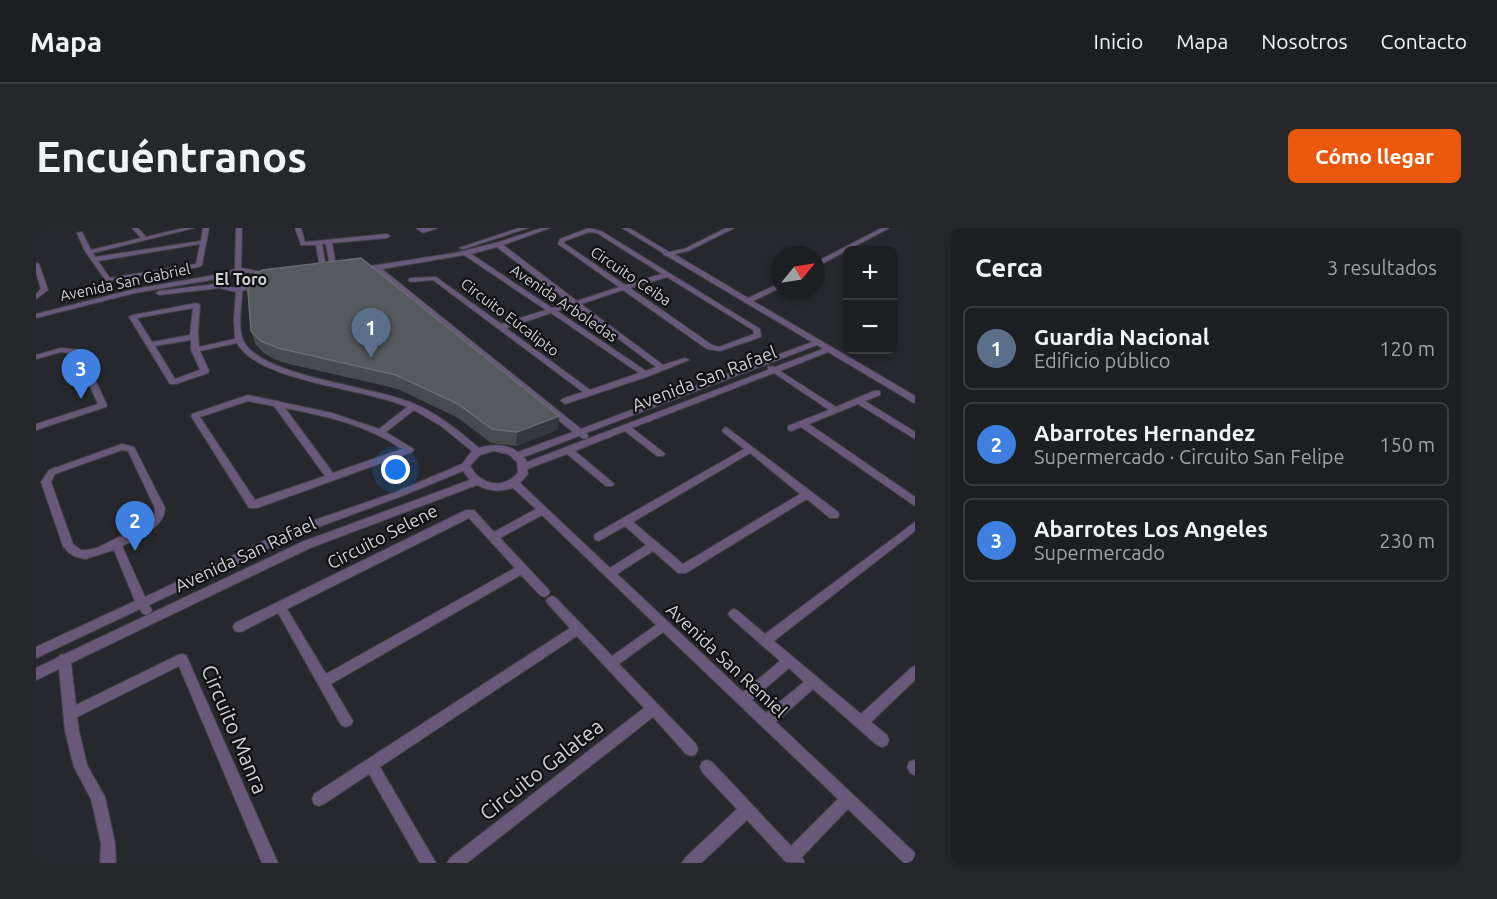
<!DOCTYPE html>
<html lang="es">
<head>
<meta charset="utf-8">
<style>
	:root { --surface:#1d1e22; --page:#25272a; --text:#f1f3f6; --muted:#a0a2a5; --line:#3b3c40; --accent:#ea580c }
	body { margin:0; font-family:Ubuntu,sans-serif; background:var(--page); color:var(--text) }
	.controls { position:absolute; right:18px; top:18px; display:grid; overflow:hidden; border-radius:9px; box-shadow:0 3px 9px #0003 }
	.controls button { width:54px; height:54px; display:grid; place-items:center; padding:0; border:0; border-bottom:2px solid var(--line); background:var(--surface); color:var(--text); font:30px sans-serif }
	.compass { position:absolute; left:735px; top:18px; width:54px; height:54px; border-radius:50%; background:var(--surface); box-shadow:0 3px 9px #0003; rotate:60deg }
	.you { position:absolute; left:360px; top:242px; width:21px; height:21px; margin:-15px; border:4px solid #fff; border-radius:50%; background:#1a73e8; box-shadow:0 0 0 9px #1a73e833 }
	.badge { display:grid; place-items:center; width:39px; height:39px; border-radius:50%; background:var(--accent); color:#fff; font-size:20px; font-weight:700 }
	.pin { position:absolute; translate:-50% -50px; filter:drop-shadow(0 2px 3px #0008) }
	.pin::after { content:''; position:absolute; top:32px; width:21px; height:18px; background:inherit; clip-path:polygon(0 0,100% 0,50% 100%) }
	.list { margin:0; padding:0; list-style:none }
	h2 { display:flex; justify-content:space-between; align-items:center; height:78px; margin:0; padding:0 24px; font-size:26px }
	h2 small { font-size:20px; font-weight:400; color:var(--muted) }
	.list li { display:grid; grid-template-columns:39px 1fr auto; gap:18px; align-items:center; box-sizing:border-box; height:84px; margin:0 12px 12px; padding:0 12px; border:2px solid var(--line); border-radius:9px }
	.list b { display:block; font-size:22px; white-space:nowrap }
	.list p { margin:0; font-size:20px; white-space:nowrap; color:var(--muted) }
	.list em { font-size:20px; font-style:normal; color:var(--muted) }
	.map { position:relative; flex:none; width:879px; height:635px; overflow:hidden; border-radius:9px }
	header { display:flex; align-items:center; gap:36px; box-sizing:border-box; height:84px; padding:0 30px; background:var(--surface); border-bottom:2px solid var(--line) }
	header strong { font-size:28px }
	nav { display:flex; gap:33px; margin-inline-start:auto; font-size:21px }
	.intro { display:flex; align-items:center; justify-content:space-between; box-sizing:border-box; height:144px; padding:0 36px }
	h1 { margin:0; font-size:42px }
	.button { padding:15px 27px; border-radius:9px; background:var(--accent); color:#fff; font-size:21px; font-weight:700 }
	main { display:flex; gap:36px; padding:0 36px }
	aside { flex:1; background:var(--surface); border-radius:9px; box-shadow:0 3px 9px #0003 }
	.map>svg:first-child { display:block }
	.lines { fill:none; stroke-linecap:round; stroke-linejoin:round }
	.street-casing { stroke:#424348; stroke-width:2 }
	.street { fill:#68597a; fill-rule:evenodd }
	.wall { fill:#474b4f }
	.shaded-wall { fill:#34373b }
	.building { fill:#56595d; stroke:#696c70; stroke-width:1.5 }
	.labels { text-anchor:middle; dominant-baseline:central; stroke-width:4.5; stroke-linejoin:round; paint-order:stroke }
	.far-street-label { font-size:15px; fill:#d0d1d4; stroke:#111113 }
	.far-neighbourhood-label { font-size:16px; font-weight:bold; fill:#d0d1d4; stroke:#111113 }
	.street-label { font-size:18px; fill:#d0d1d4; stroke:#111113 }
	.near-street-label { font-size:21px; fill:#d0d1d4; stroke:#111113 }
</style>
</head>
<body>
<header>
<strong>Mapa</strong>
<nav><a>Inicio</a><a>Mapa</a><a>Nosotros</a><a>Contacto</a></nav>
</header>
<div class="intro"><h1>Encuéntranos</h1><a class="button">Cómo llegar</a></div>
<main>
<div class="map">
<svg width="879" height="635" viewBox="0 0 879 635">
	<rect width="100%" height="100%" fill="#27282d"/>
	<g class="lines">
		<defs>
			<g id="street">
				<path d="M96 0H102L110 9 148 0H158L57 25 59 29 165 13 167 0H173L166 37 163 39 70 53 49 23 41 5 46 4 55 22 105 10ZM164 16 160 36 74 50 62 33Z"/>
				<path d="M200 0H206L205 40 222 43 227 49C225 58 215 61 206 63 206 78 200 104 210 117 234 149 334 158 374 174 400 184 422 202 443 220 455 216 472 216 482 224L537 204 339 41 324 43 322 42V40L419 25 463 14 506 0H514L467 17 541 73 583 59 522 16 524 11 553 0 565 3 724 101 725 109 684 123 671 121 587 62 545 76 627 137 649 130 653 132 613 148 529 176 525 173 526 171 547 164 397 52 375 54 372 52 375 50 400 49 465 96 510 82 428 27 346 41 545 201 776 114 631 28 628 27 627 25 586 0H593L633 24 648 21 690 0H698L652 23 638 26 712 70 744 55V60L717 73 879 168V175L876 174 792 124 744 143 800 179 838 163H844V167L829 173 879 204V211L822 176 773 196 879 269V278L765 199 755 203 752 202V198L793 182 738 145 596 200 627 224 629 226 627 228H621L589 203 539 223 576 254 578 256 576 258H570L531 226 491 241 492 246 484 255 574 340 610 317 589 298 563 313 559 312 558 309 559 306 708 221 687 204 686 202 690 199 802 284 803 287 802 290H794L771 271 650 345H642L617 323 581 346 707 464 744 433 694 389 692 386 694 383 698 381 702 383 729 406 879 294V303L738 413 825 486 875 440 879 438V452L835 494 851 507 853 512 851 517 846 519 841 517 777 461 740 494 879 625V635H868L812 581 766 629 769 635 750 634 711 592 665 635H646L649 630 701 581 666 544 664 539 666 534 671 532 676 534 755 618 802 571 627 404 583 436 660 516 662 521 660 526 655 528 650 526 617 489 431 635H411L414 630 608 480 541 408 344 539 400 635H384L333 546 288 576 283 578 278 576 276 571 278 566 534 400 512 376 510 373 512 370 516 368 520 370 576 428 620 397 506 287 464 310 512 361 514 364 512 367 508 369 504 367 485 347 295 456 317 493 315 497 310 499 305 497 242 385 207 403 203 404 199 403 197 399 199 395 430 282H438L458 304 500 281 477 260C464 264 453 264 441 257L274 320 35 435 40 477 142 427 146 426 150 427 242 635H226L143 438 41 489 43 503 51 537 69 569 79 615 80 635H64L65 615 55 571 38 539 29 503 23 441 0 452V440L23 429 24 427 29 426 266 314 434 252 427 243 366 268 261 307 113 377 116 382 114 385 110 387 106 385 104 381 0 430V419L99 373 78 322 49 331 38 328 32 324 27 318 5 254 13 242 86 216 98 219 129 280C129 299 101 311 86 318L109 369 253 301 360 264 426 236 436 223 405 198 378 182 350 204 376 220 378 222 376 224 221 280H213L155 188 156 186 212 167 296 185 343 201 371 179C330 160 222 154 201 115L164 123 173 143 172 145 140 156H134L93 89 97 87 161 75 164 77 162 104 163 119 199 111 198 91 200 64 183 60 123 67 120 65 123 63 179 56 178 55 180 51 99 65 0 90V86L99 61 185 46 199 41ZM553 4 561 5 626 46 589 57 528 15 529 13ZM461 19 534 75 516 80 435 26ZM204 44 218 45 221 49 220 52C209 59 196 63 185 55L190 48ZM631 49 717 102 718 106 683 119 676 117 594 60ZM539 78 620 139 610 143 521 83ZM157 80 154 107 116 114 101 90ZM515 85 603 145 554 162 470 100ZM155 112V122L164 142 139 151 119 118ZM781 117 787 121 739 139 732 138V142L491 234 488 229 543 208 548 211 551 210 552 208 550 205ZM212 173 238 178 289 248 219 272 164 189ZM249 180C290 188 331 197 366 221L297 245ZM86 222 92 223 119 280V286C107 298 92 305 77 312 67 317 58 323 45 322L37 316 15 254 19 246ZM458 223 472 226 481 234 482 245C466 262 445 257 434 238L444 227ZM714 225 764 266 647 336 597 294ZM433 290 479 340 290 446 251 381ZM753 440 768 454 730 485 716 472Z"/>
				<path d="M259 0H265L269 14 351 6 354 8 351 10 296 15 301 44 298 46 295 44 290 16H286L291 45 288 47 285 45 280 17H265Z"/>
				<path d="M380 0H402L387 5Z"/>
				<path d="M483 0H492L428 21 423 20Z"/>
				<path d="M846 0H853L780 39V34Z"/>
				<path d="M0 34 3 36 12 62 0 71V66L5 61 0 45Z"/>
				<path d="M25 120 45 122 71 177 70 179 0 202V196L62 176 39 126 25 124 0 131V127Z"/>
				<path d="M878 532 879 533V547L874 545 871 539 873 534Z"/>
			</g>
		</defs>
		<use href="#street" class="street-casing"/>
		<use href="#street" class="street"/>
	</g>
	<path class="wall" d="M215 103 523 188 521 202 480 218 455 215 422 190 362 161 245 134 229 126 220 117Z"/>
	<path class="shaded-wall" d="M523 188 521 202 480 218 481 204Z"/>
	<path class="building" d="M325 30 523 188 481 204 456 201 422 176 360 147 242 120 225 113 215 103 211 50 227 42Z"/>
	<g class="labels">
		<g class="far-street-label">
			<text transform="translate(595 48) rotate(34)">Circuito Ceiba</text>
			<text transform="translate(89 54) rotate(-12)">Avenida San Gabriel</text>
			<text transform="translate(528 75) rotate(34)">Avenida Arboledas</text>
			<text transform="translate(474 89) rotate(37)">Circuito Eucalipto</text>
		</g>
		<g class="far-neighbourhood-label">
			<text x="205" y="51">El Toro</text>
		</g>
		<g class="street-label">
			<text transform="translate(668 150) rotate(-21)">Avenida San Rafael</text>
			<text transform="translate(346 308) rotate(-27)">Circuito Selene</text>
			<text transform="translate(209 326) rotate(-25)">Avenida San Rafael</text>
			<text transform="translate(691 432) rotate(43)">Avenida San Remiel</text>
		</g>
		<g class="near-street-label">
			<text transform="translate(199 501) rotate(67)">Circuito Manra</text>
			<text transform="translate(505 541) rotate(-38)">Circuito Galatea</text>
		</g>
	</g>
</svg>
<div class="controls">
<button>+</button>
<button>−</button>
</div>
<svg class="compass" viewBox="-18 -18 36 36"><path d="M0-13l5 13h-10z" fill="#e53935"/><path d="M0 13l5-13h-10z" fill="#a0a2a5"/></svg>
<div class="you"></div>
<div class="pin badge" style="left:335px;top:130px;background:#5c6f8a">1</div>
<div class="pin badge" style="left:99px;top:323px;background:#3f7fe0">2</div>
<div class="pin badge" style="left:45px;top:171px;background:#3f7fe0">3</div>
</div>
<aside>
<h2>Cerca<small>3 resultados</small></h2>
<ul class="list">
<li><span class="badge" style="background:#5c6f8a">1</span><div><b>Guardia Nacional</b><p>Edificio público</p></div><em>120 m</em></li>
<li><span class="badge" style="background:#3f7fe0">2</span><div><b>Abarrotes Hernandez</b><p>Supermercado · Circuito San Felipe</p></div><em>150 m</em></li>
<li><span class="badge" style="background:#3f7fe0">3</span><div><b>Abarrotes Los Angeles</b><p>Supermercado</p></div><em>230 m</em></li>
</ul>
</aside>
</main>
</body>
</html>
